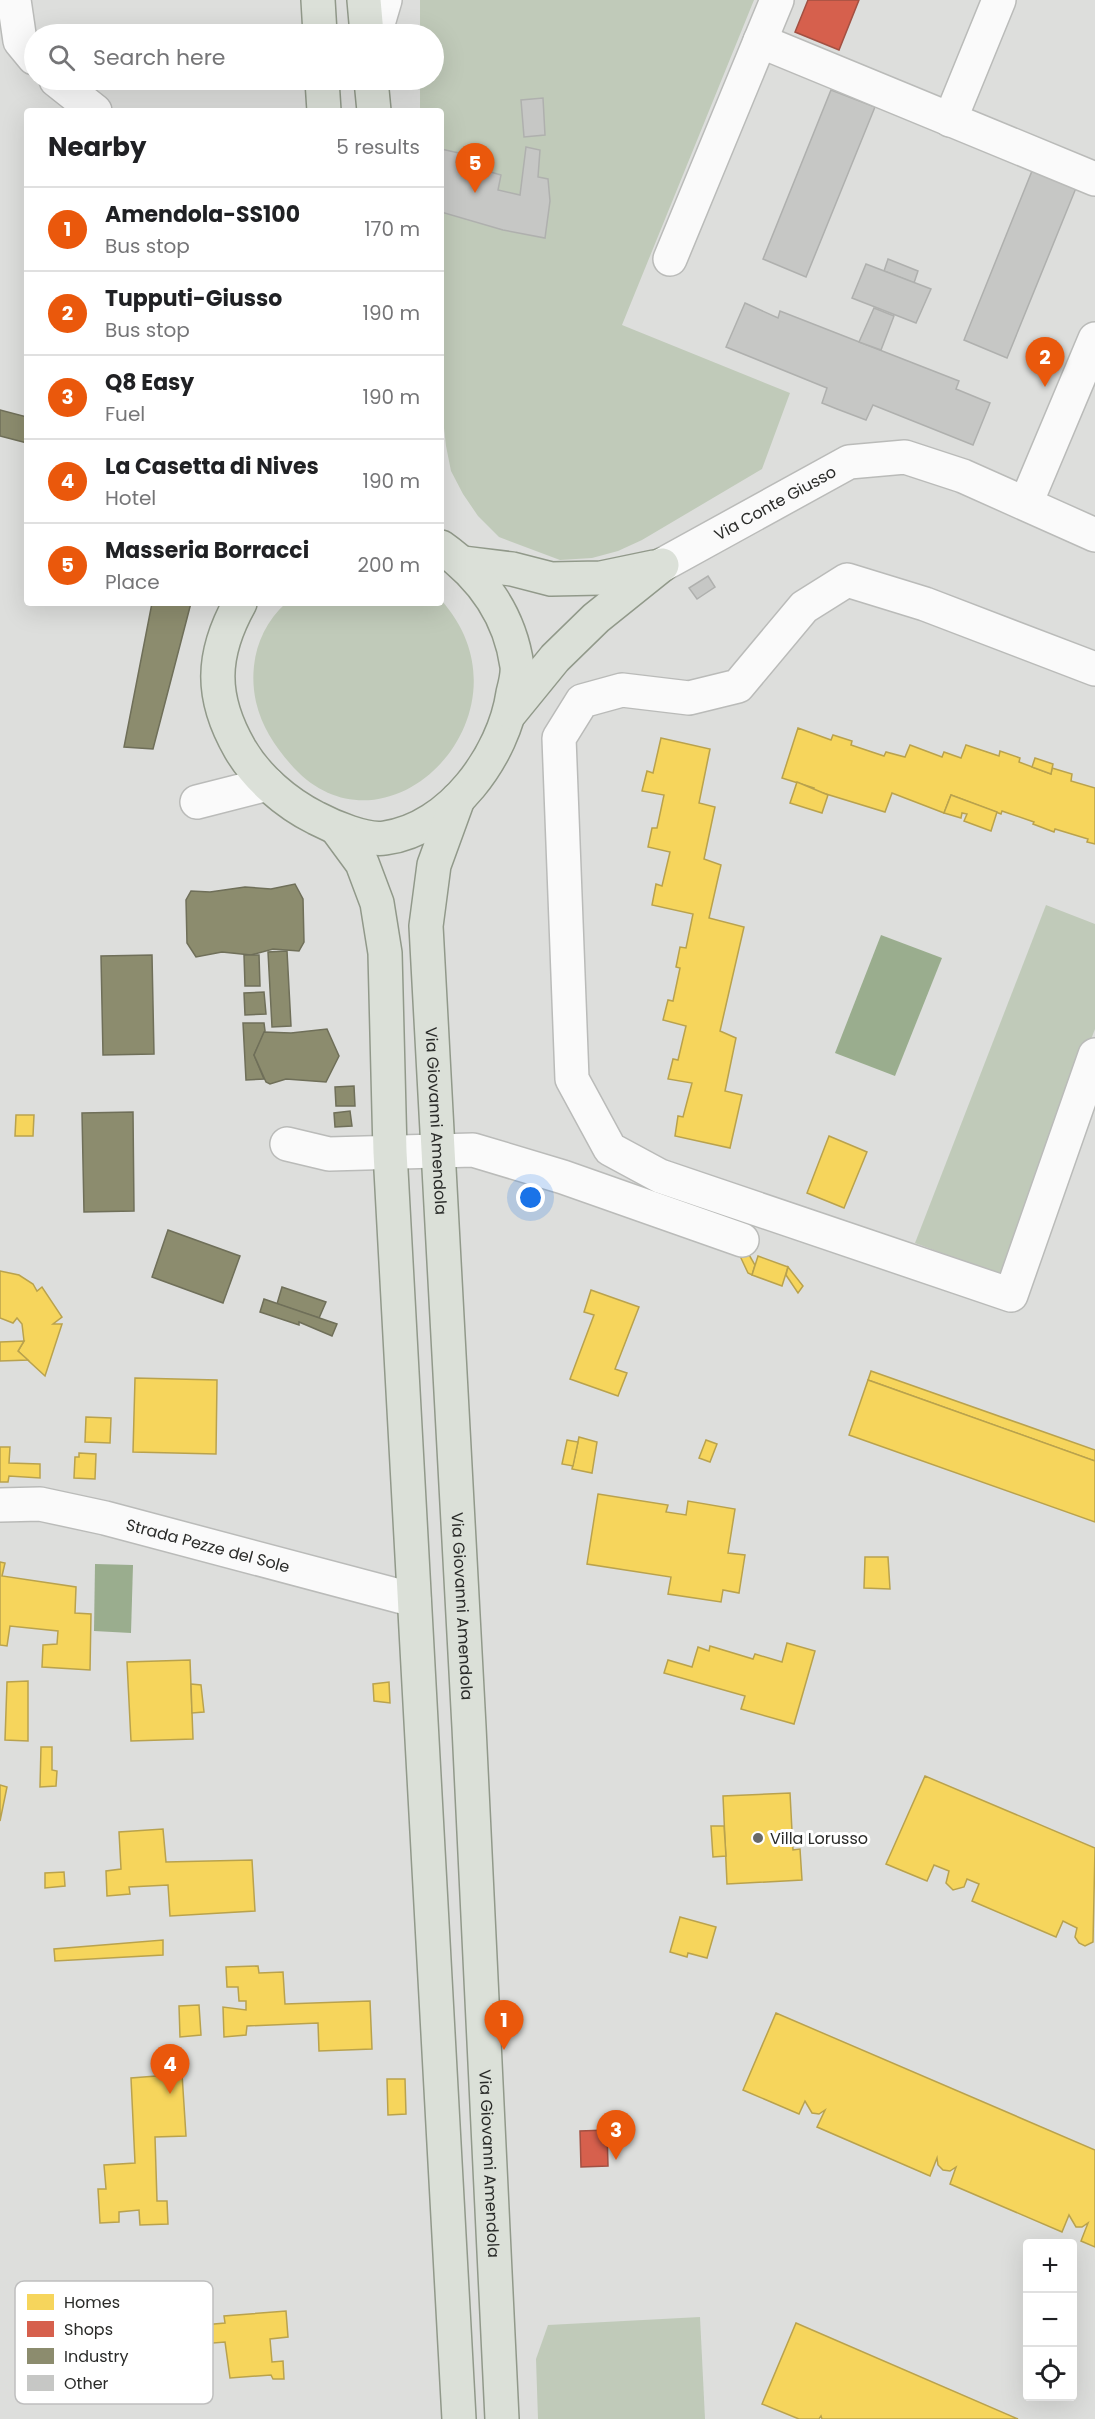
<!DOCTYPE html>
<html lang="en">
<head>
<meta charset="utf-8">
<style>
	:root { --surface:#fff; --page:#f6f6f6; --text:#202124; --muted:#757577; --line:#e0e0e0; --accent:#ea580c }
	body { margin:0; font-family:Poppins,sans-serif; background:var(--page); color:var(--text) }
	.controls { position:absolute; right:18px; bottom:18px; display:grid; overflow:hidden; border-radius:6px; box-shadow:0 6px 24px #0002 }
	.controls button { width:54px; height:54px; display:grid; place-items:center; padding:0; border:0; border-bottom:2px solid var(--line); background:var(--surface); color:var(--text); font:30px sans-serif }
	.you { position:absolute; left:531px; top:1198px; width:21px; height:21px; margin:-15px; border:4px solid #fff; border-radius:50%; background:#1a73e8; box-shadow:0 0 0 9px #1a73e833 }
	.badge { display:grid; place-items:center; width:39px; height:39px; border-radius:50%; background:var(--accent); color:#fff; font-size:20px; font-weight:700 }
	.pin { position:absolute; translate:-50% -50px; filter:drop-shadow(0 2px 3px #0008) }
	.pin::after { content:''; position:absolute; top:32px; width:21px; height:18px; background:inherit; clip-path:polygon(0 0,100% 0,50% 100%) }
	.list { margin:0; padding:0; list-style:none }
	h2 { display:flex; justify-content:space-between; align-items:center; height:78px; margin:0; padding:0 24px; font-size:26px }
	h2 small { font-size:20px; font-weight:400; color:var(--muted) }
	.list li { display:grid; grid-template-columns:39px 1fr auto; gap:18px; align-items:center; box-sizing:border-box; height:84px; padding:0 24px; border-top:2px solid var(--line) }
	.list b { display:block; font-size:22px; white-space:nowrap }
	.list p { margin:0; font-size:20px; white-space:nowrap; color:var(--muted) }
	.list em { font-size:20px; font-style:normal; color:var(--muted) }
	.icon { flex:none; width:33px; height:33px; fill:none; stroke:currentColor; stroke-width:2; stroke-linecap:round; stroke-linejoin:round }
	.map { position:relative; flex:none; width:1095px; height:2419px; overflow:hidden }
	.search { position:absolute; background:var(--surface); box-shadow:0 6px 24px #0002; left:24px; top:24px; width:420px; height:66px; display:flex; align-items:center; gap:15px; box-sizing:border-box; padding:0 21px; border-radius:33px; color:var(--muted); font-size:22px }
	.panel { position:absolute; background:var(--surface); box-shadow:0 6px 24px #0002; left:24px; top:108px; width:420px; height:498px; border-radius:6px }
	.map>svg:first-child { display:block }
	.green { fill:#c0cab9 }
	.water { fill:#9aad8e }
	.homes { fill:#f6d55c; stroke:#b9a24d; stroke-width:1.5 }
	.shops { fill:#d6604d; stroke:#a25042; stroke-width:1.5 }
	.industry { fill:#8c8c6e; stroke:#6f6f59; stroke-width:1.5 }
	.building { fill:#c6c7c5; stroke:#afb0ae; stroke-width:1.5 }
	.lines { fill:none; stroke-linecap:round; stroke-linejoin:round }
	.minor-casing { stroke:#babbb9; stroke-width:36 }
	.major-casing { stroke:#91998a; stroke-width:36 }
	.minor { stroke:#fafafa; stroke-width:33 }
	.major { stroke:#dbe0d8; stroke-width:33 }
	.poi-dot { fill:#696a68; stroke:#fff; stroke-width:2 }
	.labels { text-anchor:middle; dominant-baseline:central; stroke-width:6; stroke-linejoin:round; paint-order:stroke }
	.street-label { font-size:16px; fill:#2a2b29; stroke:#fff }
	.poi-label { font-size:16px; fill:#2a2b29; stroke:#fff; text-anchor:start }
	.key { fill:#fff; stroke:#bfbfbf; stroke-width:1.5 }
	.key-label { font-size:16px; fill:#2a2b29 }
</style>
</head>
<body>
<div class="map">
<svg width="1095" height="2419" viewBox="0 0 1095 2419">
	<rect width="100%" height="100%" fill="#dddedc"/>
	<g class="green">
		<path d="M420 0H754L622 325 790 393 762 469 642 540 618 551 592 558 560 560 499 537 478 516 463 494 451 471 446 446 441 401V111H420V80H434V34H420Z"/>
		<path d="M441 600C541 711 389 869 294 768 276 748 262 728 256 702 248 666 258 628 286 603H441Z"/>
		<path d="M1046 905 1095 924V1029L1000 1275 915 1243Z"/>
		<path d="M700 2317 705 2419H538L536 2359 548 2325Z"/>
	</g>
	<g class="water">
		<path d="M881 935 942 958 895 1076 835 1053Z"/>
		<path d="M95 1564 133 1565 131 1633 94 1631Z"/>
	</g>
	<g class="homes">
		<path d="M798 728 831 740 833 735 852 741 851 745 884 756 886 752 905 757 910 745 942 757 944 752 961 758 966 745 999 756 1000 751 1020 758 1019 762 1051 774 1052 768 1072 774 1071 781 1095 788V844L1087 842 1088 839 1055 829 1054 832 1033 824 1034 822 1002 811 1001 814 951 795 944 813 892 793 885 812 813 790 814 788 782 778Z"/>
		<path d="M661 738 710 749 699 803 715 807 704 859 721 865 709 918 744 927 720 1031 736 1038 725 1091 742 1095 730 1148 675 1136 678 1116 683 1117 692 1083 668 1079 673 1059 678 1060 686 1026 663 1020 668 1000 673 1001 680 968 676 967 680 947 686 948 693 914 652 905 656 884 662 886 670 852 648 847 652 828H657L664 795 642 791 647 771 653 773Z"/>
		<path d="M1035 758 1053 764 1051 774 1032 767Z"/>
		<path d="M797 782 828 795 822 813 790 803Z"/>
		<path d="M951 795 997 812 991 831 964 821 967 814 962 813 961 818 944 813Z"/>
		<path d="M16 1115H34L33 1136H15Z"/>
		<path d="M829 1136 867 1152 844 1208 807 1193Z"/>
		<path d="M748 1253 755 1265 752 1275 748 1273 740 1256Z"/>
		<path d="M758 1256 788 1267 782 1286 752 1275Z"/>
		<path d="M788 1267 803 1286 798 1293 786 1275Z"/>
		<path d="M0 1271 19 1275 33 1284 37 1291 42 1287 62 1317 53 1324H62L45 1376 18 1351 24 1341 22 1324 17 1318 13 1323 0 1318Z"/>
		<path d="M591 1290 639 1307 615 1369 627 1373 618 1396 570 1379 594 1315 584 1312Z"/>
		<path d="M24 1341 18 1351 28 1360 0 1361V1342Z"/>
		<path d="M871 1371 1095 1450V1461L868 1380Z"/>
		<path d="M135 1378 217 1380 216 1454 133 1452Z"/>
		<path d="M868 1380 1095 1461V1522L849 1435Z"/>
		<path d="M86 1417 111 1418 110 1443 85 1442Z"/>
		<path d="M579 1437 597 1442 592 1473 572 1469Z"/>
		<path d="M567 1440 578 1442 573 1466 562 1464Z"/>
		<path d="M706 1440 717 1444 710 1462 699 1458Z"/>
		<path d="M0 1447H10L9 1463 40 1464V1478L9 1476 8 1482H0Z"/>
		<path d="M79 1453 96 1454 95 1479 74 1478 75 1457H79Z"/>
		<path d="M598 1494 668 1505 666 1512 686 1515 688 1501 735 1509 728 1553 745 1555 739 1593 723 1590 721 1602 668 1594 671 1577 587 1564Z"/>
		<path d="M865 1557H888L890 1589 864 1588Z"/>
		<path d="M0 1562 5 1563 2 1576 76 1587 75 1613 91 1614 90 1670 42 1667 43 1645 57 1644 58 1631 10 1626 7 1646 0 1645Z"/>
		<path d="M787 1643 815 1651 794 1724 741 1709 745 1696 664 1673 668 1660 692 1667 698 1647 709 1651 710 1646 753 1659 755 1654 782 1662Z"/>
		<path d="M190 1660 193 1739 131 1741 127 1662Z"/>
		<path d="M28 1681V1741L5 1740 7 1682Z"/>
		<path d="M389 1682 390 1703 374 1701 373 1684Z"/>
		<path d="M191 1684 201 1685 204 1712 192 1713Z"/>
		<path d="M41 1747H52V1770L57 1771 56 1786 40 1787Z"/>
		<path d="M925 1776 1095 1848 1093 1942 1085 1946 1079 1943 1075 1937 1077 1928 1063 1921 1056 1937 972 1901 979 1884 967 1879 964 1887 953 1890 946 1883 949 1871 934 1865 927 1881 886 1864Z"/>
		<path d="M0 1785 7 1787 0 1821Z"/>
		<path d="M790 1793 793 1850 800 1849 802 1880 727 1884 723 1796Z"/>
		<path d="M711 1826H724L726 1856 713 1857Z"/>
		<path d="M163 1829 166 1862 252 1860 255 1911 170 1916 168 1885 129 1887 130 1894 107 1896 106 1871 121 1869 119 1832Z"/>
		<path d="M64 1872 65 1886 45 1888V1873Z"/>
		<path d="M680 1917 716 1927 707 1958 688 1953 687 1957 670 1952Z"/>
		<path d="M163 1940V1955L55 1961 54 1949Z"/>
		<path d="M258 1966 259 1973 283 1972 285 2004 370 2001 372 2049 319 2051 318 2023 247 2026 246 2035 224 2037 223 2007 246 2010V2001H239L238 1987H227L226 1967Z"/>
		<path d="M199 2005 201 2035 180 2037 179 2006Z"/>
		<path d="M776 2013 1095 2150V2247L1081 2241 1088 2223 1082 2227H1076L1069 2215 1062 2232 950 2184 956 2167 950 2171 943 2170 938 2165 937 2158 930 2176 817 2127 825 2110 819 2114 812 2113 805 2101 799 2114 743 2090Z"/>
		<path d="M182 2074 186 2136 155 2137 157 2201H167L168 2224 140 2225 139 2210 119 2212V2222L100 2223 98 2189H106L104 2165 135 2163 131 2078Z"/>
		<path d="M387 2079H405L406 2114 388 2115Z"/>
		<path d="M189 2293 192 2326 225 2323 224 2316 286 2311 288 2337 270 2339 272 2362 283 2361 284 2379H273L271 2375 230 2378 225 2342 139 2349 135 2297Z"/>
		<path d="M796 2323 1018 2419H822L821 2416 819 2419H799L762 2404Z"/>
	</g>
	<g class="shops">
		<path d="M808 0H859L839 50 795 32Z"/>
		<path d="M607 2130 608 2166 581 2167 580 2131Z"/>
	</g>
	<g class="industry">
		<path d="M0 410 27 417V443L0 436Z"/>
		<path d="M152 603H191L153 749 124 747Z"/>
		<path d="M295 884 303 899 304 942 299 951 273 949 251 955 222 952 196 957 187 943 186 900 191 891 210 892 245 887 271 889Z"/>
		<path d="M287 951 291 1026 272 1027 268 952Z"/>
		<path d="M152 955 154 1054 103 1055 101 956Z"/>
		<path d="M244 955H259L260 986H245Z"/>
		<path d="M264 992 266 1014 245 1015 244 993Z"/>
		<path d="M243 1023H264L265 1031 254 1055 264 1079 246 1080Z"/>
		<path d="M327 1029 339 1056 326 1082 286 1079 270 1084 266 1082 254 1055 264 1032 291 1033Z"/>
		<path d="M354 1086 355 1106H336L335 1087Z"/>
		<path d="M350 1111 352 1126 335 1127 334 1113Z"/>
		<path d="M133 1112 134 1211 84 1212 82 1113Z"/>
		<path d="M168 1230 240 1256 223 1303 152 1277Z"/>
		<path d="M282 1287 326 1302 319 1318 277 1304Z"/>
		<path d="M264 1299 337 1324 332 1336 299 1322V1325L260 1312Z"/>
	</g>
	<g class="building">
		<path d="M831 90 875 107 806 277 763 259Z"/>
		<path d="M543 98 545 135 524 137 521 100Z"/>
		<path d="M526 147 540 150 538 177 548 179 550 201 545 238 503 230 441 212V149L459 153 456 162 501 175 498 190 520 195Z"/>
		<path d="M1032 171 1076 188 1007 358 964 340Z"/>
		<path d="M888 259 918 271 914 283 884 271Z"/>
		<path d="M866 264 931 289 916 323 852 298Z"/>
		<path d="M745 303 778 318 780 311 959 381 956 389 990 403 973 445 873 405 866 420 837 409 822 403 827 388 726 347Z"/>
		<path d="M874 308 894 316 881 350 859 342Z"/>
		<path d="M708 576 715 587 697 599 689 588Z"/>
	</g>
	<g class="lines">
		<defs>
			<g id="minor">
				<path d="M14 0 20 41 34 58"/>
				<path d="M375 34 385 0"/>
				<path d="M760 41 1095 179"/>
				<path d="M56 80 95 111"/>
				<path d="M950 120 999 0"/>
				<path d="M670 259 777 0"/>
				<path d="M1026 503 1095 339"/>
				<path id="s1" d="M662 565 849 462 905 457 963 476 1095 535"/>
				<path d="M1095 669 925 604 847 580 804 607 738 686 689 698 622 690 582 701 559 738 572 1079 610 1149 660 1176 1011 1295 1095 1055"/>
				<path d="M197 802 268 784"/>
				<path d="M287 1144 329 1154 473 1150 563 1177 742 1240"/>
				<path id="s2" d="M0 1505 40 1504 105 1518 414 1600"/>
			</g>
			<g id="major">
				<path d="M318 0 320 34"/>
				<path d="M364 0 367 34"/>
				<path d="M322 80 324 111"/>
				<path d="M371 80 374 111"/>
				<path d="M463 563 512 569 551 579 601 578 654 567"/>
				<path d="M240 603C211 655 210 697 240 749 257 778 286 803 316 818 333 827 366 841 385 838 451 829 504 755 513 693 515 685 518 675 517 666 510 616 482 576 441 547"/>
				<path d="M511 712 555 658 596 618 662 565"/>
				<path id="s3" d="M458 799 434 865 426 926 469 1727 502 2419"/>
				<path d="M337 829 362 863 377 903 385 953 390 1152 459 2419"/>
			</g>
		</defs>
		<use href="#minor" class="minor-casing"/>
		<use href="#major" class="major-casing"/>
		<use href="#minor" class="minor"/>
		<use href="#major" class="major"/>
	</g>
	<circle class="poi-dot" cx="758" cy="1838" r="6"/>
	<g class="labels">
		<g class="street-label">
			<text stroke="none"><textPath href="#s1" startOffset="129">Via Conte Giusso</textPath></text>
			<text stroke="none"><textPath href="#s3" startOffset="327">Via Giovanni Amendola</textPath></text>
			<text stroke="none"><textPath href="#s2" startOffset="213">Strada Pezze del Sole</textPath></text>
			<text stroke="none"><textPath href="#s3" startOffset="813">Via Giovanni Amendola</textPath></text>
			<text stroke="none"><textPath href="#s3" startOffset="1371">Via Giovanni Amendola</textPath></text>
		</g>
		<g class="poi-label">
			<text x="770" y="1838">Villa Lorusso</text>
		</g>
	</g>
	<rect x="15" y="2281" width="198" height="123" rx="9" class="key"/>
	<rect x="27" y="2294" width="27" height="16" fill="#f6d55c"/>
	<rect x="27" y="2321" width="27" height="16" fill="#d6604d"/>
	<rect x="27" y="2348" width="27" height="16" fill="#8c8c6e"/>
	<rect x="27" y="2375" width="27" height="16" fill="#c6c7c5"/>
	<g class="key-label">
		<text x="64" y="2308">Homes</text>
		<text x="64" y="2335">Shops</text>
		<text x="64" y="2362">Industry</text>
		<text x="64" y="2389">Other</text>
	</g>
</svg>
<div class="controls">
<button>+</button>
<button>−</button>
<button><svg class="icon" aria-label="locate" viewBox="0 0 24 24"><circle cx="12" cy="12" r="6"/><path d="M12 2v4M12 18v4M2 12h4M18 12h4"/></svg></button>
</div>
<div class="you"></div>
<div class="pin badge" style="left:504px;top:2050px">1</div>
<div class="pin badge" style="left:1045px;top:387px">2</div>
<div class="pin badge" style="left:616px;top:2160px">3</div>
<div class="pin badge" style="left:170px;top:2094px">4</div>
<div class="pin badge" style="left:475px;top:193px">5</div>
<div class="search"><svg class="icon" aria-label="search" viewBox="0 0 24 24"><circle cx="10" cy="10" r="6"/><path d="M15 15l6 6"/></svg>Search here</div>
<section class="panel">
<h2>Nearby<small>5 results</small></h2>
<ul class="list">
<li><span class="badge">1</span><div><b>Amendola-SS100</b><p>Bus stop</p></div><em>170 m</em></li>
<li><span class="badge">2</span><div><b>Tupputi-Giusso</b><p>Bus stop</p></div><em>190 m</em></li>
<li><span class="badge">3</span><div><b>Q8 Easy</b><p>Fuel</p></div><em>190 m</em></li>
<li><span class="badge">4</span><div><b>La Casetta di Nives</b><p>Hotel</p></div><em>190 m</em></li>
<li><span class="badge">5</span><div><b>Masseria Borracci</b><p>Place</p></div><em>200 m</em></li>
</ul>
</section>
</div>
</body>
</html>
